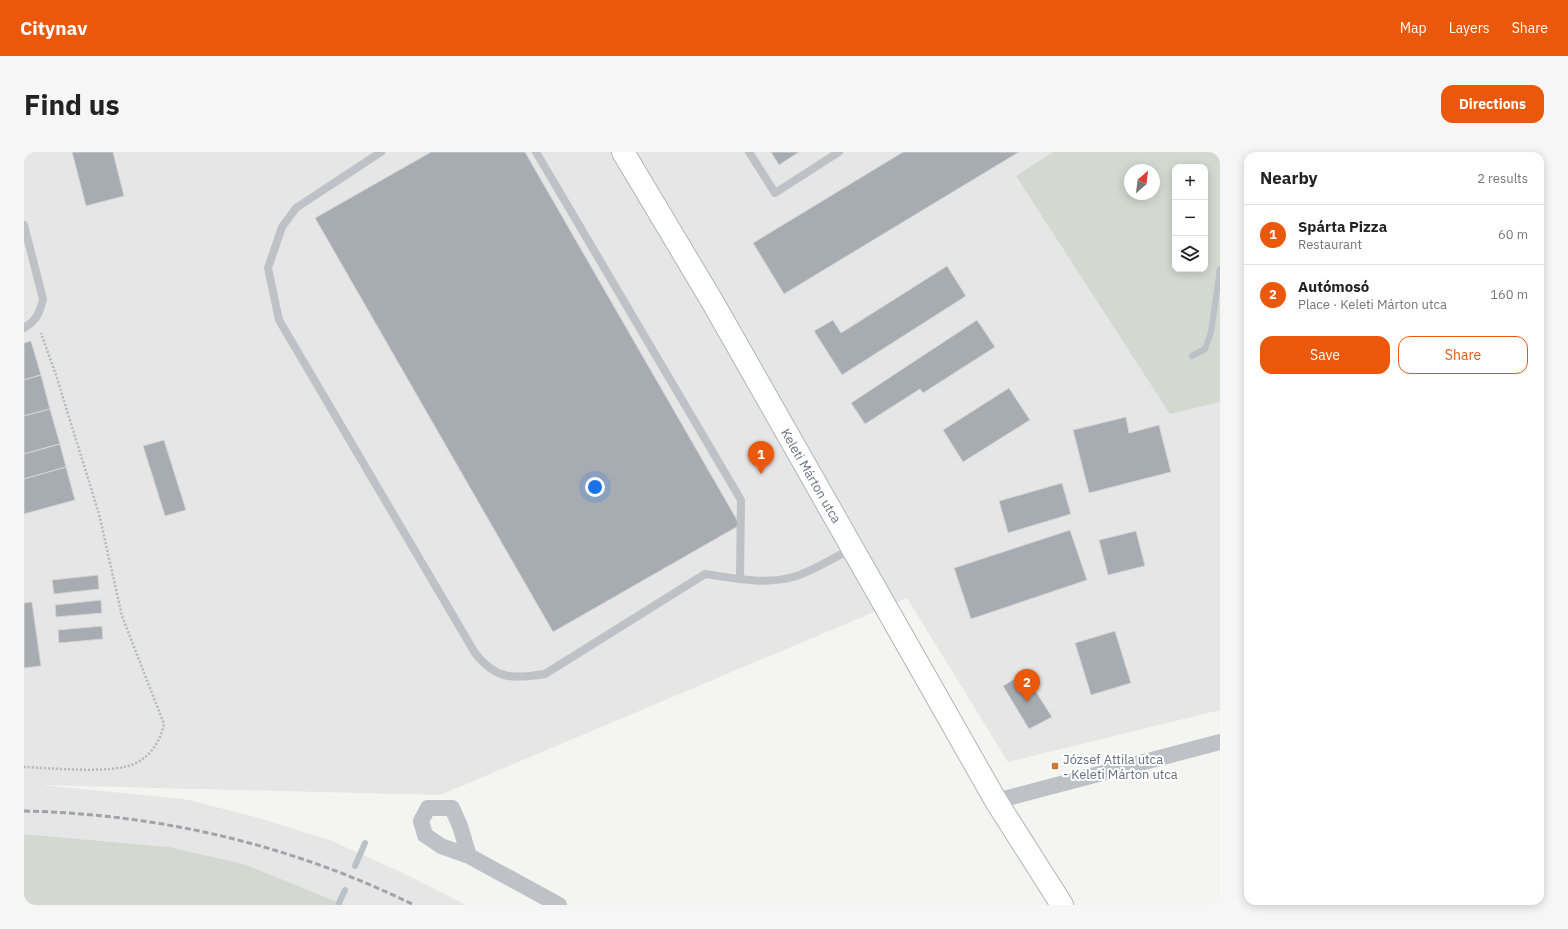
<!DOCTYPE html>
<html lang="en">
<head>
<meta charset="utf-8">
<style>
	:root { --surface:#fff; --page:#f6f6f6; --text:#222; --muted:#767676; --line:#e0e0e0; --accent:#ea580c }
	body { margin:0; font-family:"IBM Plex Sans",sans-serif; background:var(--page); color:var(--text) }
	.controls { position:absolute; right:12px; top:12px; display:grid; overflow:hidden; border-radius:8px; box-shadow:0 2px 10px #0003 }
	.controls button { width:36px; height:36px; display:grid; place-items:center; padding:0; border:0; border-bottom:1px solid var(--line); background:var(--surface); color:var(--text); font:20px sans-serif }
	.compass { position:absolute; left:1100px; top:12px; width:36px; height:36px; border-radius:50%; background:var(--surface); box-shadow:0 2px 10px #0003; rotate:28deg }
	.you { position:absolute; left:571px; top:335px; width:14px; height:14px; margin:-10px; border:3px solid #fff; border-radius:50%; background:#1a73e8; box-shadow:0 0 0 6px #1a73e833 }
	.badge { display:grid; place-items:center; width:26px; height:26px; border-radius:50%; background:var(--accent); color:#fff; font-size:13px; font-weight:700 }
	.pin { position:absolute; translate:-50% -33px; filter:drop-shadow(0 1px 2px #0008) }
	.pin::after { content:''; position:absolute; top:21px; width:14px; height:12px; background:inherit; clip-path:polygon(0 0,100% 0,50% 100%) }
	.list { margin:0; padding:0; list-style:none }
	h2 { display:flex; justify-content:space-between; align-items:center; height:52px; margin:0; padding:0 16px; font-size:17px }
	h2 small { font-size:13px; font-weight:400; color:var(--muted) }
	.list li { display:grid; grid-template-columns:26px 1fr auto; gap:12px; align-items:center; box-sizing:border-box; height:60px; padding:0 16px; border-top:1px solid var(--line) }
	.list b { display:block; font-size:15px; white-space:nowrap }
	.list p { margin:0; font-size:13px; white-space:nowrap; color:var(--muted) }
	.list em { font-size:13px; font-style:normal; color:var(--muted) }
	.actions { display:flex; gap:8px; padding:12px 16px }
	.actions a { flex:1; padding:9px 0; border:1px solid var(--accent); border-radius:12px; text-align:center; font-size:14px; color:var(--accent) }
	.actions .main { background:var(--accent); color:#fff }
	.icon { flex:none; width:22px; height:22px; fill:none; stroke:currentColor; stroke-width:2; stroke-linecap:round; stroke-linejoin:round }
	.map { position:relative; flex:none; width:1196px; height:753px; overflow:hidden; border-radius:12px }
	header { display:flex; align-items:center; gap:24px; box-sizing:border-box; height:56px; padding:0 20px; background:var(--accent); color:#fff }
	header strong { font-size:19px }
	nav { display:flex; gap:22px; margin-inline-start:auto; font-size:14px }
	.intro { display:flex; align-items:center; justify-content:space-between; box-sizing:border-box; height:96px; padding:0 24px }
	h1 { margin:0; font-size:28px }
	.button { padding:10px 18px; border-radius:12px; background:var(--accent); color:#fff; font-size:14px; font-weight:700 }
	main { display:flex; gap:24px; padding:0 24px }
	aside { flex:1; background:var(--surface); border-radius:12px; box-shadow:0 2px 10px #0003 }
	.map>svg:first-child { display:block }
	.built { fill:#e5e6e5 }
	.green { fill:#d3d9d1; fill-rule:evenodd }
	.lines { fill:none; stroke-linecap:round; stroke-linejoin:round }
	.stream { stroke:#bac1c7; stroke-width:6 }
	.building { fill:#a7acb3; stroke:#d5d6d4 }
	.secondary-casing { stroke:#b1b4b9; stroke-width:24 }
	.path { stroke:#b6b8bb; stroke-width:2.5; stroke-dasharray:2 2; stroke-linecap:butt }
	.lane { stroke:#bec1c5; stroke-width:8 }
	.street { stroke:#bec1c5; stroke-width:16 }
	.secondary { stroke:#fff; stroke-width:22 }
	.rail { stroke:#a0a4aa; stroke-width:3; stroke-dasharray:6 3; stroke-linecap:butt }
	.poi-dot { fill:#ce7738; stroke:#fff; stroke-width:1.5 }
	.labels { text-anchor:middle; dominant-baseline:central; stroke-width:4; stroke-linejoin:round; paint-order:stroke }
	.street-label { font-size:13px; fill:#67707f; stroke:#fff }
	.poi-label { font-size:13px; fill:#67707f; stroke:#fff; text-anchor:start }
</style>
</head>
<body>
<header>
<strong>Citynav</strong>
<nav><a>Map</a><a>Layers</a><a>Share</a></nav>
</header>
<div class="intro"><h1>Find us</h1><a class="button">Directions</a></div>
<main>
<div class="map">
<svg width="1196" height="753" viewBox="0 0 1196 753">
	<rect width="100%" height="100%" fill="#f4f4f1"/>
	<path class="built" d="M0 0H1029L993 24 1146 261 1196 250V558L984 610 883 446 416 643 16 633 160 647 235 666 308 689 383 723 442 753H321L220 712 145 695 0 682Z"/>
	<g class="green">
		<path d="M1029 0H1196V250L1146 262 992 24ZM1151 15H1181V117H1151ZM1106 18H1130V42H1106Z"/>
		<path d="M0 682 145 695 220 712 321 753H0Z"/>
	</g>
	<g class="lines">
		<g class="stream">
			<path d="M1168 204 1181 197 1187 180 1196 117"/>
			<path d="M331 714 341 691"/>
			<path d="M314 753 321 738"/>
		</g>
	</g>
	<g class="building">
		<path d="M48 0H89L100 44 62 54Z"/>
		<path d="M407 0H501L716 373 529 480 291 66Z"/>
		<path d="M747 0H775L755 13Z"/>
		<path d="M879 0H995L760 142 729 91Z"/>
		<path d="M923 114 942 144 818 223 790 179 809 168 817 181Z"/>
		<path d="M953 168 971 195 899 241 896 237 841 272 827 251Z"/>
		<path d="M7 189 17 223 0 228V191Z"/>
		<path d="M17 223 26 257 0 264V228Z"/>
		<path d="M985 236 1006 268 939 310 919 278Z"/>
		<path d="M26 257 36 292 0 302V264Z"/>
		<path d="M1102 265 1105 281 1135 273 1147 320 1065 341 1049 278Z"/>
		<path d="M140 288 162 358 141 364 119 294Z"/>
		<path d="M36 292 42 315 0 327V302Z"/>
		<path d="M42 315 51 348 0 362V327Z"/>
		<path d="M1038 331 1047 362 984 381 975 349Z"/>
		<path d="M1046 378 1063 428 947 467 930 416Z"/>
		<path d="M1112 379 1121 414 1084 423 1075 388Z"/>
		<path d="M74 423 75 437 30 442 28 428Z"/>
		<path d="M77 448 78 461 32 465 31 453Z"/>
		<path d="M8 450 17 514 0 516V451Z"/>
		<path d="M78 474 79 487 35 491 34 478Z"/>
		<path d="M1091 479 1107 531 1067 543 1051 491Z"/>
		<path d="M1000 521 1028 565 1005 577 979 534Z"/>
	</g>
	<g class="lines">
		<defs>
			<path id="secondary" d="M599 0 688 149 972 649 1038 753"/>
		</defs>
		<use href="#secondary" class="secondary-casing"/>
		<path class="path" d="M0 615C26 616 87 622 110 612 127 604 136 590 140 572L98 464 75 362 32 223 17 181"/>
		<g class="lane">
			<path d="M357 0 272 56 258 75 244 116 255 168 451 501C472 528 489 527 521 522L681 422C709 426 741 433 769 425 785 421 811 405 827 397"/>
			<path d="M512 0 717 348 716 427"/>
			<path d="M725 0 751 41 815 0"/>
			<path d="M0 73 19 147C16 161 12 169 0 176"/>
		</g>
		<g class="street">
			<path d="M972 649 1196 590"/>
			<path d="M445 704 436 674 428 656H404L397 669 401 683 417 694 445 704 535 753"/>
		</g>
		<use href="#secondary" class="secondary"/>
		<path class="rail" d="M0 659C136 662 268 693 390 753"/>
	</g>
	<rect class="poi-dot" x="1027" y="610" width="8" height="8" rx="2"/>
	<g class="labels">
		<g class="street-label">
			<text transform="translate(787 324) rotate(60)">Keleti Márton utca</text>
		</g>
		<g class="poi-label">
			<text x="1039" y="607">József Attila utca<tspan x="1039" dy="15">- Keleti Márton utca</tspan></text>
		</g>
	</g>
</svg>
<div class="controls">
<button>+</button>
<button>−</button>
<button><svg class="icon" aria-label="layers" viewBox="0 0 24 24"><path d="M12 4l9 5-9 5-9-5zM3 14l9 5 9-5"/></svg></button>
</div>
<svg class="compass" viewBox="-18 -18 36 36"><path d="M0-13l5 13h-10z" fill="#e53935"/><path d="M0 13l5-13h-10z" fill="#767676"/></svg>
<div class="you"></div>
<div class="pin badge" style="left:737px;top:322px">1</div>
<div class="pin badge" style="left:1003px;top:550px">2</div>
</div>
<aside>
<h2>Nearby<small>2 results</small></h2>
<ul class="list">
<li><span class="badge">1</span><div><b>Spárta Pizza</b><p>Restaurant</p></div><em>60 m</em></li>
<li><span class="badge">2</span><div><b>Autómosó</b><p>Place · Keleti Márton utca</p></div><em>160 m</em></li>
</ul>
<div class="actions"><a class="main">Save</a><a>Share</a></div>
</aside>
</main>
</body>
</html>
